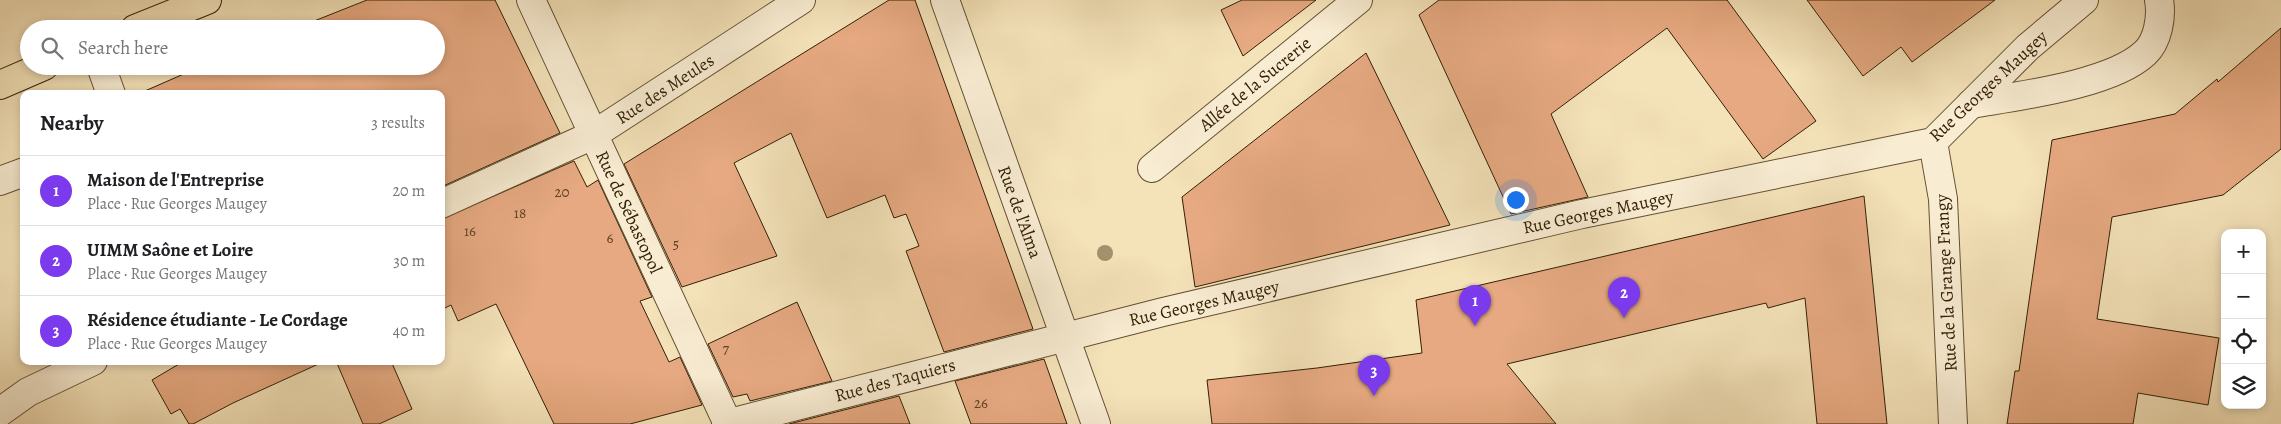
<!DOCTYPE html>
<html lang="en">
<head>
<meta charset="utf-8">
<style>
	:root { --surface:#fff; --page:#f2f2f2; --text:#202124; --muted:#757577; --line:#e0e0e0; --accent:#7c3aed }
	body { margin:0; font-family:Alegreya,serif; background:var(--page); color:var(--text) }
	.controls { position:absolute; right:15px; bottom:15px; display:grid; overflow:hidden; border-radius:10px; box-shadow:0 2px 8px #0003 }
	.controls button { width:45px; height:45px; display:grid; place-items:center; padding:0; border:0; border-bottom:1px solid var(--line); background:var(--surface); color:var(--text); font:25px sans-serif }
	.you { position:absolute; left:1515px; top:199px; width:18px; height:18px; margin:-12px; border:4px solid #fff; border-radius:50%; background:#1a73e8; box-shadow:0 0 0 8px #1a73e833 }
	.badge { display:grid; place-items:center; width:32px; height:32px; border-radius:50%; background:var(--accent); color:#fff; font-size:16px; font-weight:700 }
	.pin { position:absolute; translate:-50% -41px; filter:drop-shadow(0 1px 2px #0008) }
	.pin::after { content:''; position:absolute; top:26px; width:18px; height:15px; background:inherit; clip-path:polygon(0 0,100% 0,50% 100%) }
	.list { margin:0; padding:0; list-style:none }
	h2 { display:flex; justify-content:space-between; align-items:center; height:65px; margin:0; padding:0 20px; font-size:21px }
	h2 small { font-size:16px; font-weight:400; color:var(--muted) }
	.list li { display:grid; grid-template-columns:32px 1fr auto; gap:15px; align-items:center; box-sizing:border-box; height:70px; padding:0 20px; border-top:1px solid var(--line) }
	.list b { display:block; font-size:19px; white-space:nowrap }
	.list p { margin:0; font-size:16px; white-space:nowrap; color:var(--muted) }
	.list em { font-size:16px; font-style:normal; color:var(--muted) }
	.icon { flex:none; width:28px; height:28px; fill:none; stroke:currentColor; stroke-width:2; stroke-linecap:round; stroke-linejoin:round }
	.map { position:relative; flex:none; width:2281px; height:424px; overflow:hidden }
	.search { position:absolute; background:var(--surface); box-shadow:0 2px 8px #0003; left:20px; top:20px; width:425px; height:55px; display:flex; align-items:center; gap:12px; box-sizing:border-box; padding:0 18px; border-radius:28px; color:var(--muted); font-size:19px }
	.panel { position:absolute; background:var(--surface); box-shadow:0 2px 8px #0003; left:20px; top:90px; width:425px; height:275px; border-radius:10px }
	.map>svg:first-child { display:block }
	.building { fill:#e6a981; stroke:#342005 }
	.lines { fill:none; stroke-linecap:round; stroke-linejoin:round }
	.minor-casing { stroke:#645032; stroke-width:30 }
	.major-casing { stroke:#342005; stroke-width:30 }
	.minor { stroke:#f8ecd2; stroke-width:28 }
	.major { stroke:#f4e2b9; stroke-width:28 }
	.tree { fill:#a1926d }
	.labels { text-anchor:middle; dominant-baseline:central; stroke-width:4; stroke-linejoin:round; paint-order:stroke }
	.number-label { font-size:15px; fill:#604224 }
	.street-label { font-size:18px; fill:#342005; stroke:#f8ecd2 }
</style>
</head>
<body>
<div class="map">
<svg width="2281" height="424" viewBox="0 0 2281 424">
	<rect width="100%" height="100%" fill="#f4e2b9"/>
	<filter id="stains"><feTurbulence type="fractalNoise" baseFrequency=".004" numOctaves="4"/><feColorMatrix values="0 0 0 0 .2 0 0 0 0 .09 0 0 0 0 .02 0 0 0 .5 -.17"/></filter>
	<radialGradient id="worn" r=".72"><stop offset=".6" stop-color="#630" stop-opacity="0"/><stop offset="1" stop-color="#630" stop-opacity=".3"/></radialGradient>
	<g class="building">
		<path d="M367 0H495L560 133 441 187V94H138L202 66H436V29H294Z"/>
		<path d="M889 0H915L1033 329 944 352 906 251 919 246 906 214 894 218 885 195 827 218 791 133 734 163 777 256 682 287 624 164Z"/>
		<path d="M1242 0H1316L1243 56 1221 10Z"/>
		<path d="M1439 0H1727L1816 121 1763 159 1667 28 1551 114 1588 197 1511 214 1419 15Z"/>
		<path d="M1807 0H1995L1912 62 1901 47 1863 76Z"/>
		<path d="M2281 28V149L2223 195 2112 217 2097 319 2219 338 2208 405 2138 393 2133 424H2007L2015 371H2019L2052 140 2175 114 2217 79 2218 82Z"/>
		<path d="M1366 53 1450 225 1195 287 1182 197Z"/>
		<path d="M574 161 587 187 598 180 652 297 640 301 669 362 680 357 702 405 630 424H554L496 304 458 321 451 305 441 310V219Z"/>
		<path d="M1864 196 1887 424H1817L1805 298 1768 308 1766 303 1507 364 1556 424H1212L1207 380 1317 368 1422 353 1416 300Z"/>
		<path d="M797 302 832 381 750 401 747 394 733 397 708 344Z"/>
		<path d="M1044 359 1067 424H971L955 381Z"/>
		<path d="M184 361H325L233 403 193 424H189L180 409 171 414 152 380Z"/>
		<path d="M336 361H391L412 409 379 424H363Z"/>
		<path d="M899 396 910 424H789Z"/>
	</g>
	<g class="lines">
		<defs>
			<g id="minor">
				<path d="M531 0 728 424"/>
				<path d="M945 0 1096 424"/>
				<path d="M101 66 111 94"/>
				<path d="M1971 104C2017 96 2111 85 2145 53 2158 41 2162 17 2159 0"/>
				<path d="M1933 142 1943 199 1953 424"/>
				<path d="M1152 168 1358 0"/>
				<path d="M0 181 24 172"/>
				<path d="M441 204 593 135 801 0"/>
				<path d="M0 412 28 392 93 361"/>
				<path d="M726 424 1163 312 1582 214 1933 142 2028 47 2084 0"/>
			</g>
			<g id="major">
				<path d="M135 29 207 0"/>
				<path d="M0 85 44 66"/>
			</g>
		</defs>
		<use href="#minor" class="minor-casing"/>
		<use href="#major" class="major-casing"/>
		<use href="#minor" class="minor"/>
		<use href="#major" class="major"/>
	</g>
	<circle class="tree" cx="1105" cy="253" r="8"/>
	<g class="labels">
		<g class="number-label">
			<text x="562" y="192">20</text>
			<text x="520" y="213">18</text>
			<text x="470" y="231">16</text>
			<text x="610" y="238">6</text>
			<text x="676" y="244">5</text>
			<text x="726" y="349">7</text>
			<text x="981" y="403">26</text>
		</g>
		<g class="street-label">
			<text transform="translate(1255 84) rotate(-39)">Allée de la Sucrerie</text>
			<text transform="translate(1988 86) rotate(-43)">Rue Georges Maugey</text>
			<text transform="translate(665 89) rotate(-33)">Rue des Meules</text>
			<text transform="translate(629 212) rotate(65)">Rue de Sébastopol</text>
			<text transform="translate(1020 212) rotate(70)">Rue de l'Alma</text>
			<text transform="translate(1598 212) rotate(-12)">Rue Georges Maugey</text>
			<text transform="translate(1946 283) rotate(-93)">Rue de la Grange Frangy</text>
			<text transform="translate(1204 303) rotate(-13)">Rue Georges Maugey</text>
			<text transform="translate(895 380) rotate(-15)">Rue des Taquiers</text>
		</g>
	</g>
	<rect width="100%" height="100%" filter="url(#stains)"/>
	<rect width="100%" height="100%" fill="url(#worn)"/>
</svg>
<div class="controls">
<button>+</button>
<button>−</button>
<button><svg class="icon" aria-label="locate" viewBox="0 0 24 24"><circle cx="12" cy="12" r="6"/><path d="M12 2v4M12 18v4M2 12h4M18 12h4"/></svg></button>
<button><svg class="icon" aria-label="layers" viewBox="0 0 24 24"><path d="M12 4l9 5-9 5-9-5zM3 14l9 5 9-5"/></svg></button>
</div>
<div class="you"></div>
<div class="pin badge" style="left:1475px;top:326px">1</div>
<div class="pin badge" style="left:1624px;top:318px">2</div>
<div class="pin badge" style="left:1374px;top:396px">3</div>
<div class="search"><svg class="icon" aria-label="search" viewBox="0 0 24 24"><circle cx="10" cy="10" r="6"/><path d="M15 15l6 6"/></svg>Search here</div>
<section class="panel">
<h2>Nearby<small>3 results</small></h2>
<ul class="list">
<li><span class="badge">1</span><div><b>Maison de l'Entreprise</b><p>Place · Rue Georges Maugey</p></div><em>20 m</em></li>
<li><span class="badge">2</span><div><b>UIMM Saône et Loire</b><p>Place · Rue Georges Maugey</p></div><em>30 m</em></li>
<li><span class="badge">3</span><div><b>Résidence étudiante - Le Cordage</b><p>Place · Rue Georges Maugey</p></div><em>40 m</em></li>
</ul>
</section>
</div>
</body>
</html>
